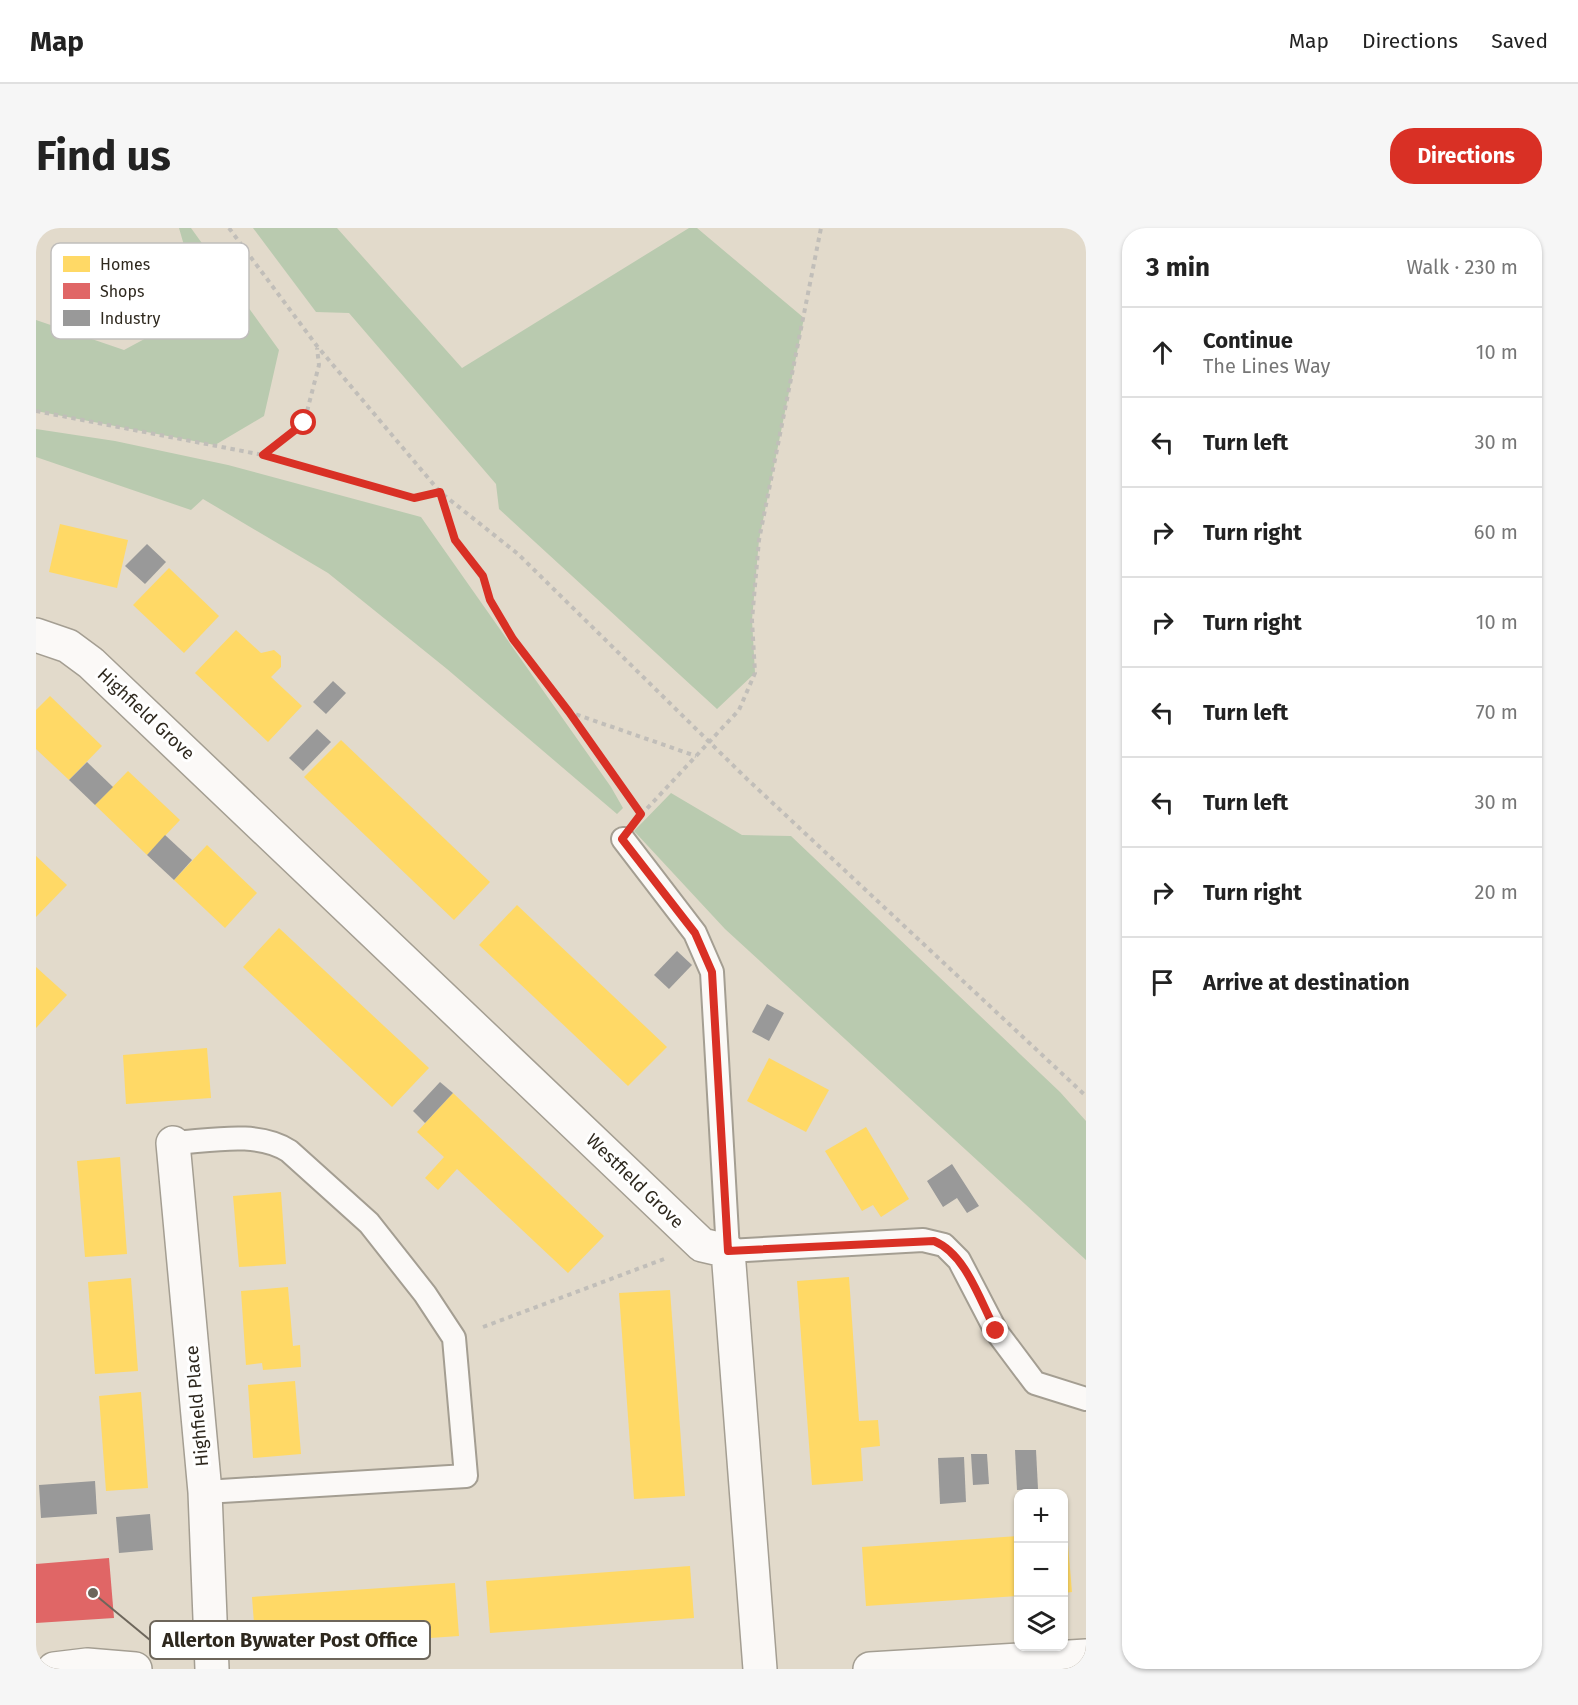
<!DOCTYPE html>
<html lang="en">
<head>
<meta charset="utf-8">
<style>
	:root { --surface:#fff; --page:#f6f6f6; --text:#222; --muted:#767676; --line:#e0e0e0; --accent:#d93025 }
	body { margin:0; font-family:"Fira Sans",sans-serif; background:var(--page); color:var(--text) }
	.controls { position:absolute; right:18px; bottom:18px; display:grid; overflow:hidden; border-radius:12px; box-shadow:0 2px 4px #0004 }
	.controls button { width:54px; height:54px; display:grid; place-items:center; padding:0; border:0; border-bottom:2px solid var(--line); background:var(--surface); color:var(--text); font:30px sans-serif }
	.stop { position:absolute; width:18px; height:18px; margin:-14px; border:4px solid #d93025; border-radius:50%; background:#fff }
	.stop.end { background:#d93025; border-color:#fff; box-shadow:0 2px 6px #0008 }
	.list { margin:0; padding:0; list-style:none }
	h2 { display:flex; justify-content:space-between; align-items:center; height:78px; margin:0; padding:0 24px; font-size:26px }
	h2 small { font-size:20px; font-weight:400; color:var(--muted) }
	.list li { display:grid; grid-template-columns:39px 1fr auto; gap:18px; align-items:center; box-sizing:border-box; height:90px; padding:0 24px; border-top:2px solid var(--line) }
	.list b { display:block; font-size:22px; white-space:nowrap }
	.list p { margin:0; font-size:20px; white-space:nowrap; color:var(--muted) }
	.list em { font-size:20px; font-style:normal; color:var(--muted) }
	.icon { flex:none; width:33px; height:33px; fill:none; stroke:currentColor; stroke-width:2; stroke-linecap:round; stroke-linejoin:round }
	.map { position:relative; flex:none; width:1050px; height:1441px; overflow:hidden; border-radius:24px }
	header { display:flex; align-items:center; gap:36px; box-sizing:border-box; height:84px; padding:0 30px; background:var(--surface); border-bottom:2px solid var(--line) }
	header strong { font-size:28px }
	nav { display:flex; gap:33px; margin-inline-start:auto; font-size:21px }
	.intro { display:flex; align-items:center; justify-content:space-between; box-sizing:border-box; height:144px; padding:0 36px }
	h1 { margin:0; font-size:42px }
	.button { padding:15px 27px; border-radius:24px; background:var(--accent); color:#fff; font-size:21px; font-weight:700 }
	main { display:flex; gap:36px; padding:0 36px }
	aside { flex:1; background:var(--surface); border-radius:24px; box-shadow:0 2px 4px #0004 }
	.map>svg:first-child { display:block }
	.green { fill:#b9caaf }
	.homes { fill:#ffd966 }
	.shops { fill:#e06666 }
	.industry { fill:#999 }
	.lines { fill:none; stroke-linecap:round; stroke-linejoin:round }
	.service-casing { stroke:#a49e92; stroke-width:26 }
	.minor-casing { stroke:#a49e92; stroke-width:36 }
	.path { stroke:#c1beb9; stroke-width:4; stroke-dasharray:4.5 4.5; stroke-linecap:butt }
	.service { stroke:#fbf9f7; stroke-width:22 }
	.minor { stroke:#fbf9f7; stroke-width:33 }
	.route { stroke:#d93025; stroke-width:8 }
	.labels { text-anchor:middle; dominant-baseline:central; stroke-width:6; stroke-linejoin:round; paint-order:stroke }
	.street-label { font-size:18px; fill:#2e281e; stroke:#fff }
	.key { fill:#fff; stroke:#c0bebc; stroke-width:1.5 }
	.key-label { font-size:16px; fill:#2e281e }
	.leader { fill:none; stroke:#6d665b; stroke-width:2 }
	.callout-dot { fill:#6d665b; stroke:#fff; stroke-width:2 }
	.callout { fill:#fff; stroke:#6d665b; stroke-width:2 }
	.callout-label { font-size:20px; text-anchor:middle; font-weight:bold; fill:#2e281e }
</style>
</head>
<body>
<header>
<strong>Map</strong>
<nav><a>Map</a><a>Directions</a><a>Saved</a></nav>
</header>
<div class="intro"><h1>Find us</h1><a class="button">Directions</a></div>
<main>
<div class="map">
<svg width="1050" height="1441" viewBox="0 0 1050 1441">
	<rect width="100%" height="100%" fill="#e2dacb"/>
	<g class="green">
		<path d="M143 0H155L243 122 228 188 179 217 0 183V92L88 122 166 80Z"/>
		<path d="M217 0H301L426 140 653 0H661L768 90 723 312 716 392 719 445 681 481 463 281 460 256 313 85 280 84Z"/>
		<path d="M0 201 79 213 192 237 385 289 575 559 587 580 581 586 411 441 292 345 167 271 155 282 0 229Z"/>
		<path d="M635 565 706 607 755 608 1024 864 1050 893V1032L689 701 598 603Z"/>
	</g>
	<g class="homes">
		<path d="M24 296 92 312 81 360 13 344Z"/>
		<path d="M133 340 183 388 148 425 97 377Z"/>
		<path d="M200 402 225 425 238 422 245 428V439L235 449 266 478 232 514 159 445Z"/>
		<path d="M14 468 66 518 33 552 0 521V482Z"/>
		<path d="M305 512 454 654 418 692 268 549Z"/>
		<path d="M92 543 144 592 111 627 59 577Z"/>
		<path d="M171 617 221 665 189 700 138 652Z"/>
		<path d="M0 628 31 657 0 689Z"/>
		<path d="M481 677 631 819 592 858 443 717Z"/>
		<path d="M243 700 393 840 356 879 207 739Z"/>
		<path d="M0 739 31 767 0 800Z"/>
		<path d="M171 820 175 870 90 876 87 827Z"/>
		<path d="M733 830 793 862 770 904 711 873Z"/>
		<path d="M417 865 568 1008 532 1045 421 941 402 962 389 950 408 929 381 904Z"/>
		<path d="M830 899 873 971 845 989 837 977 826 983 789 923Z"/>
		<path d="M84 929 91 1026 49 1029 41 933Z"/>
		<path d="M245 964 250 1036 203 1039 197 968Z"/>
		<path d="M813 1049 823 1193 842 1192 844 1218 825 1220 827 1253 776 1257 761 1053Z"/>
		<path d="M95 1050 102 1143 59 1146 52 1054Z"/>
		<path d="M252 1059 257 1118 264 1117 265 1139 227 1142 226 1135 210 1137 205 1063Z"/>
		<path d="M634 1062 649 1268 598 1271 583 1065Z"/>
		<path d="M259 1153 265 1226 217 1230 212 1157Z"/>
		<path d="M105 1164 112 1260 70 1263 63 1168Z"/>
		<path d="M1031 1305 1036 1364 1028 1365V1306Z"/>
		<path d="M982 1308V1368L830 1378 826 1319Z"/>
		<path d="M654 1338 658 1390 454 1405 450 1353Z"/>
		<path d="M419 1355 423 1408 220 1422 216 1369Z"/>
	</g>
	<path class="shops" d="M73 1330 78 1390 0 1395V1336Z"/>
	<g class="industry">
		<path d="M111 316 130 334 109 356 89 338Z"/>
		<path d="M297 453 310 465 290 486 277 474Z"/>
		<path d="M281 501 295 514 267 543 253 530Z"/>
		<path d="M51 534 77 559 59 577 33 552Z"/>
		<path d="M129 607 156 632 138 652 111 627Z"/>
		<path d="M641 723 656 737 633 761 618 747Z"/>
		<path d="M731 776 748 785 733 813 716 804Z"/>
		<path d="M404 854 417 865 389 895 377 883Z"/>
		<path d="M916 936 943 978 931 985 921 970 907 979 891 953Z"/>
		<path d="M979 1222H1000L1002 1261 981 1262Z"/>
		<path d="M935 1226H951L953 1256 937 1257Z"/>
		<path d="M928 1229 930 1274 904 1276 902 1230Z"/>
		<path d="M59 1253 61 1286 5 1290 3 1257Z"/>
		<path d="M114 1286 117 1322 83 1325 80 1289Z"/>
	</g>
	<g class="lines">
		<defs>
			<g id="service">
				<path d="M587 611 659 705 676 744 692 1023 887 1012 908 1017 923 1032 960 1103 999 1155 1050 1171"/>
				<path d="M137 915C173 913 221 902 253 923L333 995 389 1066 418 1110 430 1248 169 1264"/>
			</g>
			<g id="minor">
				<path d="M0 407 32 418 55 435 666 1017 692 1023 724 1441"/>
				<path d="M137 915 169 1264 176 1441"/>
				<path d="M18 1441 51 1437 99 1441"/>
				<path d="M834 1441 1050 1428"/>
			</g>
		</defs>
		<use href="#service" class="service-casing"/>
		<use href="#minor" class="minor-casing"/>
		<g class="path">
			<path d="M193 0 281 118 404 264 482 326 711 551 1050 868"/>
			<path d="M0 183 227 227 378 270 404 264 419 312 447 348 455 372 477 411 533 484"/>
			<path d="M228 226 268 195 283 137 281 120"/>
			<path d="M601 581 533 484 660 528"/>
			<path d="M605 587 703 482 719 445 716 392 723 312 785 0"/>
			<path d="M447 1099 628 1031"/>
		</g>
		<use href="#service" class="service"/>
		<use href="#minor" class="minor"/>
	</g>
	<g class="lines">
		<path class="route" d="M268 195 227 227 378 270 404 264 419 312 447 348 454 372 477 411 533 484 605 586 586 611 659 705 676 744 692 1023 898 1013C930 1026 944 1073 960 1103"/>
	</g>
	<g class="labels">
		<g class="street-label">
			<text transform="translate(110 486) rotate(43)">Highfield Grove</text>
			<text transform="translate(599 953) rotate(44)">Westfield Grove</text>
			<text transform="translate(161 1178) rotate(-95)">Highfield Place</text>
		</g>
	</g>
	<rect x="15" y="15" width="198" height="96" rx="9" class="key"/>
	<rect x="27" y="28" width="27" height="16" fill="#ffd966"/>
	<rect x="27" y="55" width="27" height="16" fill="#e06666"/>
	<rect x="27" y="82" width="27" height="16" fill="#999"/>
	<g class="key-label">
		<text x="64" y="42">Homes</text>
		<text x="64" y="69">Shops</text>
		<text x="64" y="96">Industry</text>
	</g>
	<path class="leader" d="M57 1365L114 1412"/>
	<circle class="callout-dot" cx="57" cy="1365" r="6"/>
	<rect class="callout" x="114" y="1393" width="280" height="38" rx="6"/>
	<g class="callout-label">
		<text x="254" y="1419">Allerton Bywater Post Office</text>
	</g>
</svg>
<div class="controls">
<button>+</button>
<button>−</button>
<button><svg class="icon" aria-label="layers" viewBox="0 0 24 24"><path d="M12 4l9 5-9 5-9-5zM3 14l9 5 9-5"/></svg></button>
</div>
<div class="stop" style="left:268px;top:195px"></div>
<div class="stop end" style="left:960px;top:1103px"></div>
</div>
<aside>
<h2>3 min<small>Walk · 230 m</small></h2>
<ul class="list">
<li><svg class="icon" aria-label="ahead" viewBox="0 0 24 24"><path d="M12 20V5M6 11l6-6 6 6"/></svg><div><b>Continue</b><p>The Lines Way</p></div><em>10 m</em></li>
<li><svg class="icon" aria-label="left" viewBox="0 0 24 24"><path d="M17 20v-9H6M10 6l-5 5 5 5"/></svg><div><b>Turn left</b></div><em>30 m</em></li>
<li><svg class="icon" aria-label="right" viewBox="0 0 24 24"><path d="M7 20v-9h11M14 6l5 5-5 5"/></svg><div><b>Turn right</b></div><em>60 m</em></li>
<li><svg class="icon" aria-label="right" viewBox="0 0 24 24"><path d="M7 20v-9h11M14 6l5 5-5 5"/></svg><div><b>Turn right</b></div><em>10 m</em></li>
<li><svg class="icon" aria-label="left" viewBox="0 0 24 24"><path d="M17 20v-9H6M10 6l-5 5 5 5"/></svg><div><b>Turn left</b></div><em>70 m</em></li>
<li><svg class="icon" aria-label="left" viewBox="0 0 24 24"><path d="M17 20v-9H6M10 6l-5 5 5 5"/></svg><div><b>Turn left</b></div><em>30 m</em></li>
<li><svg class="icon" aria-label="right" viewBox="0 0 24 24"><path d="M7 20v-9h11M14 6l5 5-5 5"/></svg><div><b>Turn right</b></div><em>20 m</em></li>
<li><svg class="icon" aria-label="arrive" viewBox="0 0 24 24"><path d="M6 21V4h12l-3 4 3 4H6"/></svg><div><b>Arrive at destination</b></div></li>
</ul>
</aside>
</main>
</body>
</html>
